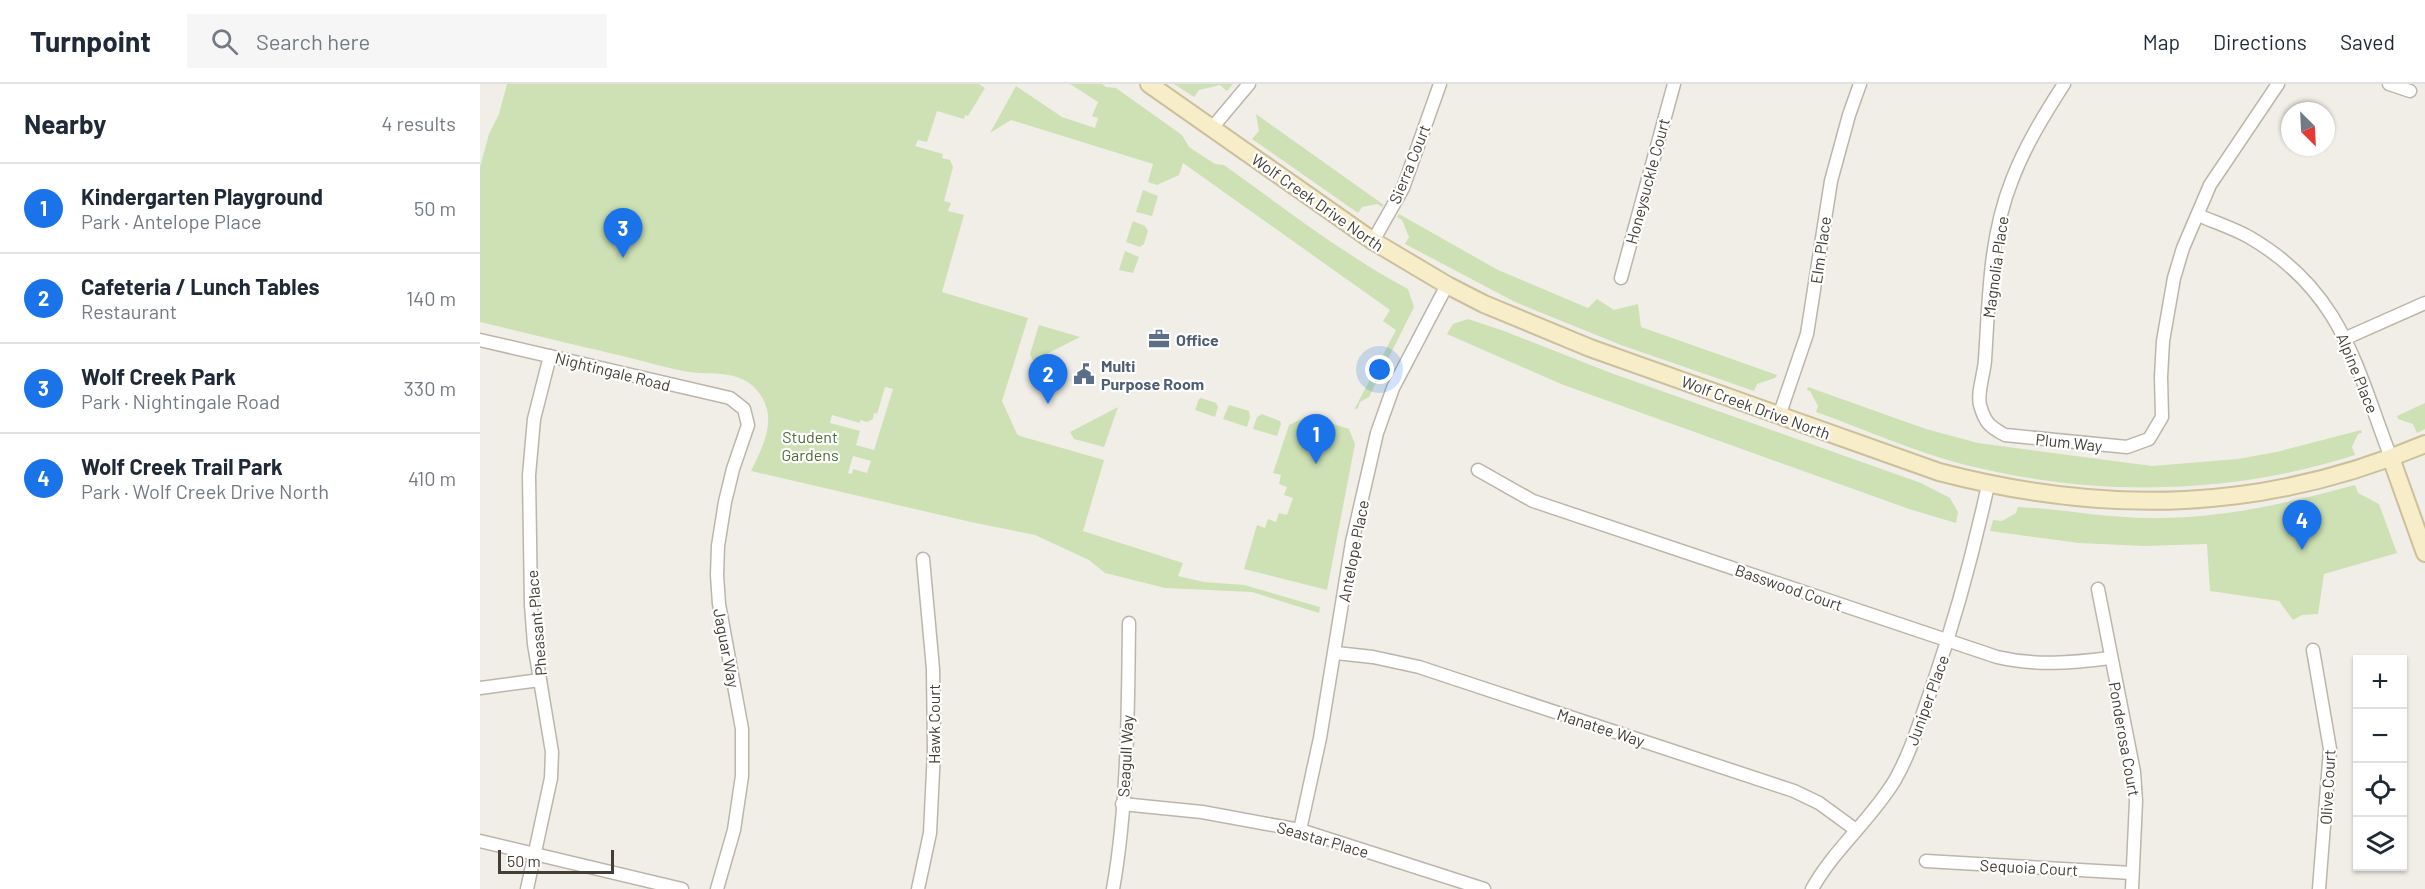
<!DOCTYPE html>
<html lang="en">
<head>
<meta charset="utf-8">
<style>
	:root { --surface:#fff; --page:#f6f6f7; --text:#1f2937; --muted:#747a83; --line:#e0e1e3; --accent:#1a73e8 }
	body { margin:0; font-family:Barlow,sans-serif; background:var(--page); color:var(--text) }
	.controls { position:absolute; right:18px; bottom:18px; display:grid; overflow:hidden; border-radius:0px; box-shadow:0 2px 4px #0004 }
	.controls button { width:54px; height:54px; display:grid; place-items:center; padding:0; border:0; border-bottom:2px solid var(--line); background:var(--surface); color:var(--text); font:30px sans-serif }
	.compass { position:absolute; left:1801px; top:18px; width:54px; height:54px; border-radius:50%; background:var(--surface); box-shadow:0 2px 4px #0004; rotate:156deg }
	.scale { position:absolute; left:18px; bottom:15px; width:116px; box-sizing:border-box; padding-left:6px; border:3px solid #433e36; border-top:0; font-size:16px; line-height:21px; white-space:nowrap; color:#433e36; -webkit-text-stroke:4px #fff; paint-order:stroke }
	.you { position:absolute; left:900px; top:286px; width:21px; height:21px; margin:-15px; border:4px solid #fff; border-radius:50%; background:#1a73e8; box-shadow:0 0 0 9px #1a73e833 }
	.badge { display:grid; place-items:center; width:39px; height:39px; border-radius:50%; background:var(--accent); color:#fff; font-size:20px; font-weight:700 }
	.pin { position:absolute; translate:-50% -50px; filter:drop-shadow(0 2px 3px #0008) }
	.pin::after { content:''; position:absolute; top:32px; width:21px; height:18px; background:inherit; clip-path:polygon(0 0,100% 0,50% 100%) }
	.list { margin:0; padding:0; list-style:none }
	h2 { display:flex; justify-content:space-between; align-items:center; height:78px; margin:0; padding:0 24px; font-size:26px }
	h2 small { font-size:20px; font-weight:400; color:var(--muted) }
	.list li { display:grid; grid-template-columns:39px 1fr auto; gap:18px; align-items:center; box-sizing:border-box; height:90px; padding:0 24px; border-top:2px solid var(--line) }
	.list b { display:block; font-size:22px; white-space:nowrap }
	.list p { margin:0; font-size:20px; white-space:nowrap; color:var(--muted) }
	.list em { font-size:20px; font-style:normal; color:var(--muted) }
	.icon { flex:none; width:33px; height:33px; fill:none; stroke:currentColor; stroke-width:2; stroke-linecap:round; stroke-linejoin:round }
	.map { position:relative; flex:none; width:1945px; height:805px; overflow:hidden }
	header { display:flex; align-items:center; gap:36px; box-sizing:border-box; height:84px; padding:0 30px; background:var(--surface); border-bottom:2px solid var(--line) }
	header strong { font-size:28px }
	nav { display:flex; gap:33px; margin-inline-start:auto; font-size:21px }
	.search { width:420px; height:54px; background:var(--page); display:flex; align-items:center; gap:15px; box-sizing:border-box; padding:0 21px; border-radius:0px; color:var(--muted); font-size:22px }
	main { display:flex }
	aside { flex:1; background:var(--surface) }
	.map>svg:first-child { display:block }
	.green { fill:#cde1b4; fill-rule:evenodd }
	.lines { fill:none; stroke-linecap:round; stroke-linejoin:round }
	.street-casing { stroke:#bcb5aa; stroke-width:15 }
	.secondary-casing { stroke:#ccbf9b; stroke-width:20 }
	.street { stroke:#fff; stroke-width:12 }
	.secondary { stroke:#f8edc9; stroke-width:16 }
	.labels { text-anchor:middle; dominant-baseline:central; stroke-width:4.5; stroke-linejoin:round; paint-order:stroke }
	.street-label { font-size:16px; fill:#433e36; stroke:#fff }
	.service-label { font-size:16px; font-weight:bold; fill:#4e5e75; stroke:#fff; text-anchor:start }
	.park-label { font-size:16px; fill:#486e30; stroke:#fff }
</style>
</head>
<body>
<header>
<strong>Turnpoint</strong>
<div class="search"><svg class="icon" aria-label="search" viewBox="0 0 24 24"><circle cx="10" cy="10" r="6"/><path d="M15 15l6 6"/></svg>Search here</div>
<nav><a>Map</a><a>Directions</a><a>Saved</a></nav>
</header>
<main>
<aside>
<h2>Nearby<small>4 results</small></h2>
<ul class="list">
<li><span class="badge">1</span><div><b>Kindergarten Playground</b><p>Park · Antelope Place</p></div><em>50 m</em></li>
<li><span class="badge">2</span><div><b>Cafeteria / Lunch Tables</b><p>Restaurant</p></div><em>140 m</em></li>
<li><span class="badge">3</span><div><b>Wolf Creek Park</b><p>Park · Nightingale Road</p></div><em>330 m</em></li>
<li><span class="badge">4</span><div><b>Wolf Creek Trail Park</b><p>Park · Wolf Creek Drive North</p></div><em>410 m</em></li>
</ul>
</aside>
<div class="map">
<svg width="1945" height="805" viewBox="0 0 1945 805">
	<rect width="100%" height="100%" fill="#f1eee7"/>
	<g class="green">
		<path d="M27 0H499L505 4 488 32 485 31 484 35 457 27 447 58 438 56 435 62 463 70 462 74 470 76 473 83 464 117 471 119 468 127 484 131 462 208 548 234 522 317 537 350 540 352 624 376 603 447 703 479 698 492 724 498 764 501 840 523 839 529 772 508 685 504 625 489 609 476 555 451 491 438 271 387C285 358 300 330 274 303 256 286 231 291 209 288 185 284 161 276 138 271 92 260 46 249 0 238V83L9 50 19 30ZM405 303 413 305 394 366 376 361 380 347 350 339 352 331 380 339V336L387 338 393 335 394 329 397 330ZM373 372 391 377 387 389 373 385 372 390 368 389Z"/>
		<path d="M590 0H622L626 3 636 4 702 51 709 63 735 80 744 81C804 124 863 170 928 205L934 223 889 313 880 318 878 324 874 326 916 246 903 237 910 226 703 79 699 91 677 101 668 98 673 80 531 36 510 49 536 2 582 33 615 44 618 34 612 32 618 18Z"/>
		<path d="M694 0H753L747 7 740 1 719 6 714 13Z"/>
		<path d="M776 30 904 121 902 123 897 120 882 123 878 129 772 55 779 47Z"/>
		<path d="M663 106 678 112 672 132 656 128Z"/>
		<path d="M919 130 1018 186 1108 224 1117 215 1134 226 1158 220 1161 243 1297 291 1295 294 1277 300 1274 307 1141 261 1035 218 925 160 929 153 922 136 917 133Z"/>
		<path d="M653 137 665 142 668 147 664 160 660 163 646 158Z"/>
		<path d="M645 167 659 173 653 189 639 186Z"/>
		<path d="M988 235 1024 247 1131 289 1441 399 1470 414 1478 428 1476 439 1429 425 1081 300 967 250 973 240Z"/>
		<path d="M559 241 600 253 553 277 550 270Z"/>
		<path d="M1328 303 1446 345 1498 359 1672 382 1758 375 1796 368 1881 346 1882 349 1878 350 1872 363 1875 371C1748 412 1611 413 1482 380 1432 367 1384 345 1336 328L1338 322 1330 307 1327 306Z"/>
		<path d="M721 314 736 319 738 323 735 333 715 326 719 315Z"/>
		<path d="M1945 319V345L1937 349 1933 340 1918 335 1917 332Z"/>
		<path d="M749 321 769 327 770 333 767 343 743 335Z"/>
		<path d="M638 323 624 363 594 355 590 348Z"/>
		<path d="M782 330 800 337 801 340 797 352 773 345 777 333Z"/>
		<path d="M828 332 869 345 875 360 847 506 764 485 777 441 785 444 788 435 796 438 799 429 807 431 813 414 804 411 807 403 799 400 801 391 793 389 809 341Z"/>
		<path d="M1875 401 1878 409 1899 420 1917 469 1844 490 1838 530 1822 531 1813 536 1799 517 1730 507 1727 460 1664 462 1599 459 1510 447 1513 436 1522 437 1536 429 1538 423C1583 425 1626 434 1671 434 1741 435 1808 419 1875 401Z"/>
	</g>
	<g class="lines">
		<defs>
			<g id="street">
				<path d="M1584 0C1564 31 1545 62 1532 96 1509 154 1509 215 1505 276 1504 290 1497 309 1500 321 1505 339 1510 343 1525 351L1647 363 1669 355 1682 333 1681 293 1683 257 1694 194 1703 164 1730 101 1798 0"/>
				<path d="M1909 0 1930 7"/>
				<path d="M732 44 769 0"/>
				<path d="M1718 131C1734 138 1753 144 1769 153 1862 207 1875 280 1911 374"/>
				<path d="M893 157 923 104 960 0"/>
				<path d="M1141 194 1194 0"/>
				<path d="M1866 254 1945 219"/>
				<path d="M0 256 250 314 264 325 268 341 253 385 245 418 238 462 237 491 239 520 262 645V692L254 746 237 805"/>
				<path d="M1299 332 1327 250 1351 97 1369 31 1380 0"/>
				<path d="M998 386 1053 417 1517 573C1556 582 1591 579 1630 574"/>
				<path d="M1618 505 1654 688 1656 717 1652 805"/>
				<path d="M1833 566 1850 665 1839 805"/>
				<path d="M856 569 893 573 939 583 1314 707 1339 719 1376 746"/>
				<path d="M0 604 60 596"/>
				<path d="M642 720 722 728 820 746 1004 805"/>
				<path d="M820 746 840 654 872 458 897 349 913 304 967 201"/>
				<path d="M0 757 202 805"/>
				<path d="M1446 777 1652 789"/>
				<path d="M47 805 71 694 72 668 54 560 51 521 49 391 54 335 70 272"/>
				<path d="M438 805 450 749 454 667 453 585 443 475"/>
				<path d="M633 805C648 721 648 624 649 539"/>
				<path d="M1332 805C1354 765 1391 736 1415 696 1431 668 1441 634 1452 603 1475 536 1493 470 1508 401"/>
			</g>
			<g id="secondary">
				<path d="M669 0 893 157 967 201 1004 220 1110 264 1459 388C1628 432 1784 428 1945 360"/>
				<path d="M1911 374 1945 469"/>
			</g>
		</defs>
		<use href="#street" class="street-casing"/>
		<use href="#secondary" class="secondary-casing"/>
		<use href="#street" class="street"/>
		<use href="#secondary" class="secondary"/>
	</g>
	<defs>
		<symbol id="office-bare" viewBox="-9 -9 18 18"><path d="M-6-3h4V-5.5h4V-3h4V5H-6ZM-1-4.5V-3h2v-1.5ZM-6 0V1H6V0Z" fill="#5c6f8a" stroke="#fff" stroke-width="2.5" paint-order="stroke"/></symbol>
		<symbol id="civic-bare" viewBox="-9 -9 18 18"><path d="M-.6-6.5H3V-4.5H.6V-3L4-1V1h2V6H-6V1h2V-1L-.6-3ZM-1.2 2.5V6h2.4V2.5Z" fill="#5c6f8a" stroke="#fff" stroke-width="2.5" paint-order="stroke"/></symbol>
	</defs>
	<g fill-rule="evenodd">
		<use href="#office-bare" x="664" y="240" width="30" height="30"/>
		<use href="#civic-bare" x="589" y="275" width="30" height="30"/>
	</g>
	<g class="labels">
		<g class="street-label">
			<text transform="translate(929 80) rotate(-68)">Sierra Court</text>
			<text transform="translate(1167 97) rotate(-75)">Honeysuckle Court</text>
			<text transform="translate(838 118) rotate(35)">Wolf Creek Drive North</text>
			<text transform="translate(1340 166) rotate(-82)">Elm Place</text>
			<text transform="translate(1515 183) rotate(-82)">Magnolia Place</text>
			<text transform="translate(133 287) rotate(14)">Nightingale Road</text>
			<text transform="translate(1878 289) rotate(68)">Alpine Place</text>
			<text transform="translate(1276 323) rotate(20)">Wolf Creek Drive North</text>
			<text transform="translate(1589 358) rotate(6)">Plum Way</text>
			<text transform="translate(873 467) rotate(-79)">Antelope Place</text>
			<text transform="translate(1309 503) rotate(19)">Basswood Court</text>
			<text transform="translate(56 539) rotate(-95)">Pheasant Place</text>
			<text transform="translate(247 564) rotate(79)">Jaguar Way</text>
			<text transform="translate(1447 616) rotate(-70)">Juniper Place</text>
			<text transform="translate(453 640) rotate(-90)">Hawk Court</text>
			<text transform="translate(1121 643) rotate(18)">Manatee Way</text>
			<text transform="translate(1645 655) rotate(80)">Ponderosa Court</text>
			<text transform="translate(645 672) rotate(-87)">Seagull Way</text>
			<text transform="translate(1847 703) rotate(-87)">Olive Court</text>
			<text transform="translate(843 755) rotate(16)">Seastar Place</text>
			<text transform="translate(1549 783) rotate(3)">Sequoia Court</text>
		</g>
		<g class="service-label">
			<text x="696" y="255">Office</text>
			<text x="621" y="281">Multi<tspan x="621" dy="18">Purpose Room</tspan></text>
		</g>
		<g class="park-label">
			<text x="330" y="352">Student<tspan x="330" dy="18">Gardens</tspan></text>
		</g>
	</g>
</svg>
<div class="controls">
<button>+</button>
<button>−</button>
<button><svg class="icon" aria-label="locate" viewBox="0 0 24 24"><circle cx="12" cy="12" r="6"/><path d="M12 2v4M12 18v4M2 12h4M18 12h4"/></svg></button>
<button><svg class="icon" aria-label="layers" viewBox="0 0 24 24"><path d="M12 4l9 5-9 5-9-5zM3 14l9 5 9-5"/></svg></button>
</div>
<svg class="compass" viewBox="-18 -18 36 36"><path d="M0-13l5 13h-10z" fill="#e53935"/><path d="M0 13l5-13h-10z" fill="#747a83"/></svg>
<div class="scale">50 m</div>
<div class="you"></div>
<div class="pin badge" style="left:836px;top:380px">1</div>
<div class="pin badge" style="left:568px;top:320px">2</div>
<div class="pin badge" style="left:143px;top:174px">3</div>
<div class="pin badge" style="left:1822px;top:466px">4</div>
</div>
</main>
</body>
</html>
